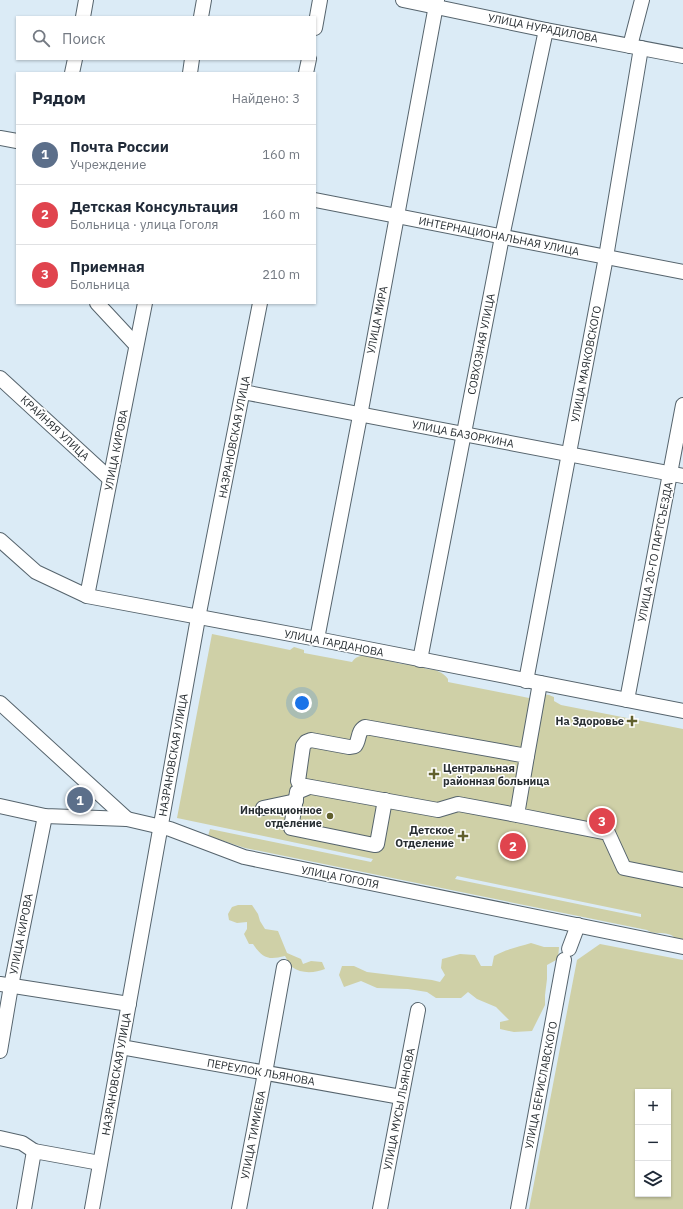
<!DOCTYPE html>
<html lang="ru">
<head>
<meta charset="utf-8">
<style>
	:root { --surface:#fff; --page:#f6f6f7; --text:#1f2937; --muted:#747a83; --line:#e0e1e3; --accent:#61602d }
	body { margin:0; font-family:"IBM Plex Sans",sans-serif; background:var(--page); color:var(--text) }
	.controls { position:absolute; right:12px; bottom:12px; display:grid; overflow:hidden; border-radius:0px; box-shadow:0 1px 3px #0004 }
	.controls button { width:36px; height:36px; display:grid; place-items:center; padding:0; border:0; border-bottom:1px solid var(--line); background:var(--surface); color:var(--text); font:20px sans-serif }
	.you { position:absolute; left:302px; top:703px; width:14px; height:14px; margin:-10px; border:3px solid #fff; border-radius:50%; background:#1a73e8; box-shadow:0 0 0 6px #1a73e833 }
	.badge { display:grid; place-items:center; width:26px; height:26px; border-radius:50%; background:var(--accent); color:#fff; font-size:13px; font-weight:700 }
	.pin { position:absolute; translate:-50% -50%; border:2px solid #fff; box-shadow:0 1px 4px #0006 }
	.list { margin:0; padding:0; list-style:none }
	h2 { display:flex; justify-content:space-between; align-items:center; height:52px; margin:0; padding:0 16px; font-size:17px }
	h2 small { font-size:13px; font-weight:400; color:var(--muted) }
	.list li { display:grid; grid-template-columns:26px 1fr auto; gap:12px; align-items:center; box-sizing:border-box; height:60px; padding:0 16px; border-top:1px solid var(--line) }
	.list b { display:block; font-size:15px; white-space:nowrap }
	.list p { margin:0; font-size:13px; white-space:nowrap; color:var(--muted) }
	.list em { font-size:13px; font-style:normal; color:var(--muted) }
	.icon { flex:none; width:22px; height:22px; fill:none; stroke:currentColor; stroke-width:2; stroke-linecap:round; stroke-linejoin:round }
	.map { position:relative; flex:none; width:683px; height:1209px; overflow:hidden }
	.search { position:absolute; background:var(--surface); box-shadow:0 1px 3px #0004; left:16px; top:16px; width:300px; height:44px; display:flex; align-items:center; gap:10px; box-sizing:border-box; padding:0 14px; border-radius:0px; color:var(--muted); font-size:15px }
	.panel { position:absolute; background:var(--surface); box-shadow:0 1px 3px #0004; left:16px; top:72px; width:300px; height:232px; border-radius:0px }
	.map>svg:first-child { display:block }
	.green { fill:#cfd0a7; fill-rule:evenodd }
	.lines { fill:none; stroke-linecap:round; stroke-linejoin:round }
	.minor-casing { stroke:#56646d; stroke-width:16 }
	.minor { stroke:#fff; stroke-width:14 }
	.poi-dot { fill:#61602d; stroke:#fff; stroke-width:1.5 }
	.labels { text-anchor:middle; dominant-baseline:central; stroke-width:3; stroke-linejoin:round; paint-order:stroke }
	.street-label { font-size:11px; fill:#292f33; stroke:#fff }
	.poi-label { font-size:11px; font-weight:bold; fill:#292f33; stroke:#fff; text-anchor:end }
</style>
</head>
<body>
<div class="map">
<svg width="683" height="1209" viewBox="0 0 683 1209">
	<rect width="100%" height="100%" fill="#dbebf6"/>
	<g class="green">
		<path d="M212 634 290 650 294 647 304 650V653L352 662C361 647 390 662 402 664 410 665 420 663 426 669 435 669 443 672 448 679V682L534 699C543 694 545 693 554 697V701L561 705 683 729V939L675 938C668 930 655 936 647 930L245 848 208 836 210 829 371 862 373 859 177 818ZM457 876 641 914V917L455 879Z"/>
		<path d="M238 905H252L258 914 260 921 265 929 278 931 287 953 301 959 303 964 311 961 322 962 325 969C315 973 301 974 292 967 289 965 287 959 285 956 269 960 263 959 253 944H249L244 934 247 929V922L237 923 229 920 228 914 232 907Z"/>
		<path d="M531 943 544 947H559L558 959 547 965V979L545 995V1005L532 1031 514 1032 500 1029V1022L509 1020 496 1007 477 999 468 992 461 998H436L427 992 408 989 377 988 361 981 344 987 339 975 342 966H354L367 972 432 980 440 982 445 975 441 968 442 959 460 954 475 955 481 966H492L494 956C506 949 519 947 531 943Z"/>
		<path d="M600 944 683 960V1209H529L577 960ZM638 1092H668V1194H638Z"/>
	</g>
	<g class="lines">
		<defs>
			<g id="minor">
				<path d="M403 0 546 30 683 56"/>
				<path d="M83 17 86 0"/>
				<path d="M201 17 204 0"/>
				<path d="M315 28 320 0"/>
				<path d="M630 46 642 0"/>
				<path d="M72 73 75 59"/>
				<path d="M190 73 192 59"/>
				<path d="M306 73 309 59"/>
				<path d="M0 138 17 141"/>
				<path d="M315 200 683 272"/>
				<path d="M97 303 136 345"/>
				<path d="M0 378 110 479"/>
				<path d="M243 392 683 476"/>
				<path d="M0 540 36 572 87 596 317 639 683 711"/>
				<path d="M87 596 145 303"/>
				<path d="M317 639 359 421 437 0"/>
				<path d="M420 660 502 237 546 30"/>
				<path d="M526 681 606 257 641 48"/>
				<path d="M627 700 683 405"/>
				<path d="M0 703 127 819"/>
				<path d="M527 756 540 683"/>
				<path d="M309 787 297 792 291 828 374 845H376L377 844 385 800"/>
				<path d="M0 806 45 816 127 819 170 829 244 857 683 947"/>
				<path d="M263 808 296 801"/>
				<path d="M517 815 527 756 365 727C357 731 360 740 355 746L349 747 311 740 306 742 303 746 298 781 300 785 438 810 458 804 517 815 608 833 624 868 683 880"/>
				<path d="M569 949 578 925"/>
				<path d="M0 984 129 1004"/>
				<path d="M121 1047 401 1097"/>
				<path d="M0 1051 11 986 45 816"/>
				<path d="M0 1138 22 1143 34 1151"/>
				<path d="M24 1209 34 1151 100 1163"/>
				<path d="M92 1209 198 618 260 303"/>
				<path d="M239 1209 265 1073 284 967"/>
				<path d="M380 1209 418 1010"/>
				<path d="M518 1209 564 960"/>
			</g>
		</defs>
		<use href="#minor" class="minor-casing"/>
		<use href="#minor" class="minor"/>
	</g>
	<g class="poi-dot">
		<path d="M630 715h4v4h4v4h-4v4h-4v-4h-4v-4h4z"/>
		<path d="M432 768h4v4h4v4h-4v4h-4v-4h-4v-4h4z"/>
		<circle cx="330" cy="816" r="4"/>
		<path d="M461 830h4v4h4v4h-4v4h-4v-4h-4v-4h4z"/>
	</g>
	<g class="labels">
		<g class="street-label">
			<text transform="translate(543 28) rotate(11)">УЛИЦА НУРАДИЛОВА</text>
			<text transform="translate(499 236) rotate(11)">ИНТЕРНАЦИОНАЛЬНАЯ УЛИЦА</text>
			<text transform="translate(377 320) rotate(-79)">УЛИЦА МИРА</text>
			<text transform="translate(481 344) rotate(-79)">СОВХОЗНАЯ УЛИЦА</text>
			<text transform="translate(586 364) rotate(-79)">УЛИЦА МАЯКОВСКОГО</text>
			<text transform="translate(55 428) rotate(43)">КРАЙНЯЯ УЛИЦА</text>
			<text transform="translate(463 434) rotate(11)">УЛИЦА БАЗОРКИНА</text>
			<text transform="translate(234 437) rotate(-79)">НАЗРАНОВСКАЯ УЛИЦА</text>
			<text transform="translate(116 450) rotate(-79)">УЛИЦА КИРОВА</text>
			<text transform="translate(655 552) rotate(-79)">УЛИЦА 20-ГО ПАРТСЪЕЗДА</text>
			<text transform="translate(334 643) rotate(11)">УЛИЦА ГАРДАНОВА</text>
			<text transform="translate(173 755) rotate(-80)">НАЗРАНОВСКАЯ УЛИЦА</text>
			<text transform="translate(340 877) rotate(11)">УЛИЦА ГОГОЛЯ</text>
			<text transform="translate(21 934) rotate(-79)">УЛИЦА КИРОВА</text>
			<text transform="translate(261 1072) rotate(10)">ПЕРЕУЛОК ЛЬЯНОВА</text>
			<text transform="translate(116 1074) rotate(-80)">НАЗРАНОВСКАЯ УЛИЦА</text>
			<text transform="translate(541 1085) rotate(-79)">УЛИЦА БЕРИСЛАВСКОГО</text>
			<text transform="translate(399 1109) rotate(-79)">УЛИЦА МУСЫ ЛЬЯНОВА</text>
			<text transform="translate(253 1135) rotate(-79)">УЛИЦА ТИМИЕВА</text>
		</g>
		<g class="poi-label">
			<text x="624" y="721">На Здоровье</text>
			<text x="443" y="768" text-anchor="start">Центральная<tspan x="443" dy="13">районная больница</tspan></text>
			<text x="322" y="810">Инфекционное<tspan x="322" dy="13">отделение</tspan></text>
			<text x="454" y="830">Детское<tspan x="454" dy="13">Отделение</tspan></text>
		</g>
	</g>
</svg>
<div class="controls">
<button>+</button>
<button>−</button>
<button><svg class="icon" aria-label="layers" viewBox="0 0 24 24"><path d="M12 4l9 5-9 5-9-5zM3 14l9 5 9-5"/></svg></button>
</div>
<div class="you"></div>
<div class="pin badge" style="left:80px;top:800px;background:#5c6f8a">1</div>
<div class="pin badge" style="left:513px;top:846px;background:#e0444e">2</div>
<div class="pin badge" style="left:602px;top:821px;background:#e0444e">3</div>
<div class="search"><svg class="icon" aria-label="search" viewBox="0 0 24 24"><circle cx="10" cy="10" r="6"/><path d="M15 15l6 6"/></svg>Поиск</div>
<section class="panel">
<h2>Рядом<small>Найдено: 3</small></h2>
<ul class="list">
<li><span class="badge" style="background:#5c6f8a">1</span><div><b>Почта России</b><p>Учреждение</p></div><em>160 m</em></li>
<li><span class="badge" style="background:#e0444e">2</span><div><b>Детская Консультация</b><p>Больница · улица Гоголя</p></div><em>160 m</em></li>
<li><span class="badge" style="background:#e0444e">3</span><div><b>Приемная</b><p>Больница</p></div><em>210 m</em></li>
</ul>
</section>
</div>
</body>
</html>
